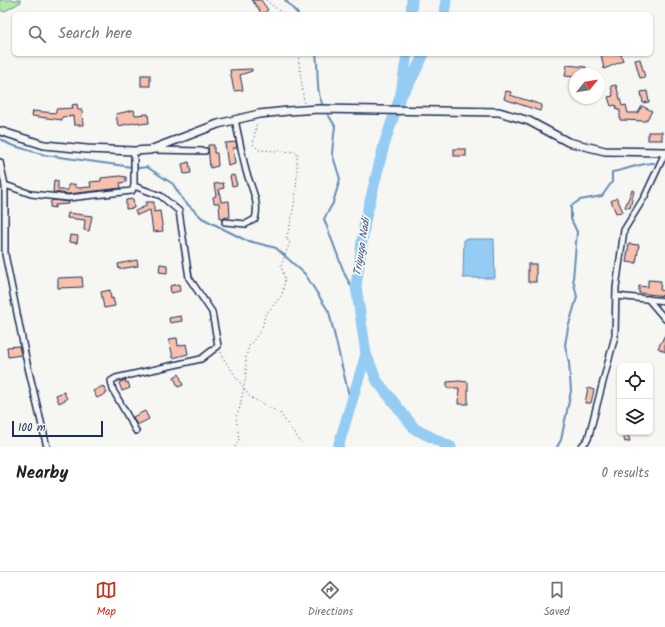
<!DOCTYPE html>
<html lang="en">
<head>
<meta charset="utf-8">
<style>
	:root { --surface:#fff; --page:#f6f6f6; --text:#202124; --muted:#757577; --line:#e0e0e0; --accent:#c8321e }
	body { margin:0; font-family:Kalam,sans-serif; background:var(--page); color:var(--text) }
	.controls { position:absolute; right:12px; bottom:12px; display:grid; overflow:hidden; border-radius:6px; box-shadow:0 1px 3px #0004 }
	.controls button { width:36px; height:36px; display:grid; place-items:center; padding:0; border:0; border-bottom:1px solid var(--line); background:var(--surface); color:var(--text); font:20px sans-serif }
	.compass { position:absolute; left:569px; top:68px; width:36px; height:36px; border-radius:50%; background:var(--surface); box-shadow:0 1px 3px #0004; rotate:60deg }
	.scale { position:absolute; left:12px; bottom:10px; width:91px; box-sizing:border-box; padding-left:4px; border:2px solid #1b2f5e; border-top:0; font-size:11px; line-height:14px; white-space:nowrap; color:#1b2f5e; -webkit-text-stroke:3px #f6f6f2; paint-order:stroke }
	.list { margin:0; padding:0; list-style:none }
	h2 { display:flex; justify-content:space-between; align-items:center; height:52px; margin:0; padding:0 16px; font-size:17px }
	h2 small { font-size:13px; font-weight:400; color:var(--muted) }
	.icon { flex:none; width:22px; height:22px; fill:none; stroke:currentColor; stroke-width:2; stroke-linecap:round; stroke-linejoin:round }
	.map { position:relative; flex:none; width:665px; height:447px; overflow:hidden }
	.search { position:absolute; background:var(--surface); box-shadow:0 1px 3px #0004; left:12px; right:12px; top:12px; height:44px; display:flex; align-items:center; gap:10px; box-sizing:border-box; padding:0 14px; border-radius:6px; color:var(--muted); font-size:15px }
	.sheet { height:124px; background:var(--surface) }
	nav { display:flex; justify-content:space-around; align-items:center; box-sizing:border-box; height:56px; border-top:1px solid var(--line); background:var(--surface); font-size:11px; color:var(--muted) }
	nav a { display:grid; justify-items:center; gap:2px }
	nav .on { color:var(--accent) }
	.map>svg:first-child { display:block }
	.green { fill:#b2e9ab; stroke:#668c84 }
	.water { fill:#94ccf3; stroke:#648db7 }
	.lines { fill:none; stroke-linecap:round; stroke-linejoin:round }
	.stream { stroke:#648db7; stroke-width:2 }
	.river { stroke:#94ccf3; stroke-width:11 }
	.building { fill:#f8c1ac; stroke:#1b2f5e }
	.street-casing { stroke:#1b2f5e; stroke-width:8 }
	.secondary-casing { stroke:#1b2f5e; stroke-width:10 }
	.path { stroke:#1b2f5e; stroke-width:1; stroke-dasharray:1 3; stroke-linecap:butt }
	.street { stroke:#f6f6f2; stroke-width:5 }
	.secondary { stroke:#f6f6f2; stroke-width:7 }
	.labels { text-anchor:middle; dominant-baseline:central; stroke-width:4; stroke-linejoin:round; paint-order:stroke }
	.water-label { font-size:11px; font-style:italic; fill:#395683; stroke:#f6f6f2 }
</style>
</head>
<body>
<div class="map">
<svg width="665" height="447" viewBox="0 0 665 447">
	<rect width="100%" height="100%" fill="#f6f6f2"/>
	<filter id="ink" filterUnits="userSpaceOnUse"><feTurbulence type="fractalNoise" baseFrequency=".025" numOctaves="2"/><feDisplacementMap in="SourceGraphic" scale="8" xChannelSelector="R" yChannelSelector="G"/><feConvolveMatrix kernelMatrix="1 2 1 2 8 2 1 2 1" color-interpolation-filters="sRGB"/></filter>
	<g filter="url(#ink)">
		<path class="green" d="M0 0H20L21 2 3 12 0 8Z"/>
		<path class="water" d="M464 239H494L495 278H463Z"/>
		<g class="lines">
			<g class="stream">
				<path d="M285 0 298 14"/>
				<path d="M316 54C319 70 315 93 324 107"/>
				<path d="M326 111 335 126 332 153 340 179 333 203 324 219 345 275 358 298"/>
				<path d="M0 139 11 145 45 155 139 168 147 167 173 184 183 200 202 218 245 240 276 248 305 274 329 312 351 404"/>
				<path d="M557 447 561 440 571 391 569 363 565 345 568 328 577 297 573 279 577 232 571 219V206L580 200 602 196 612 182V172C625 170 641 163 654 163"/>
			</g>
			<g class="river">
				<path d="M411 14 412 0"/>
				<path d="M444 14 446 0"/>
				<path d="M401 93 407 54"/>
				<path d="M366 354 377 381 415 429 451 447"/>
				<path d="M338 447 366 354 356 286 365 221 384 145 400 97 410 82 424 54"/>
			</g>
		</g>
		<g class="building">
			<path d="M252 0H261L268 10 262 14Z"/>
			<path d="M601 54H621L623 61 604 69Z"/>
			<path d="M640 59 645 77 640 78 635 60Z"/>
			<path d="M567 65 586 67 585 74H575V77L565 76Z"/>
			<path d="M252 69V71L240 75 243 90 234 91 230 70Z"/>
			<rect x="141" y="75" width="9" height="11"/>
			<path d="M616 85 622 106 626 105 628 113H638L642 106 652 111 646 121 620 120V110H617L616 105 611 106 608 97 613 96 611 86Z"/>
			<path d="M506 91 511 92 510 95 542 105 540 111 504 99Z"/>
			<path d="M647 91 649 102 643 103 641 92Z"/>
			<path d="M77 104 78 110H82L83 125H74L73 116 62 117V120L32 116 33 111 56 113V109L73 108 72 105Z"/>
			<path d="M134 110 135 115 148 114 149 123 140 124 139 122 118 126 116 114Z"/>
			<rect x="648" y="132" width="14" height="8"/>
			<path d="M236 142 237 148H233L235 164 228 166 225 143Z"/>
			<path d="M208 145H214V153H217L218 166 210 168Z"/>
			<rect x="454" y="149" width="12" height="7"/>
			<path d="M189 162 191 173 184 174 182 164Z"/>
			<path d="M234 175 237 185 232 186 230 176Z"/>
			<path d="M120 176 126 177V182L120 183 121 188 68 194 53 192 54 180 58 181V190H68V185L75 184V187L79 188 91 187 90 182 101 181V178Z"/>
			<path d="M223 183 224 188 219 189 221 202 229 201 230 217 220 218 219 203H214L213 197 216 196 214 184Z"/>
			<path d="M632 190 634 191 630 208 625 207Z"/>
			<path d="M617 198 623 212 616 213 611 201Z"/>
			<path d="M133 199 134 208 126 209V200Z"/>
			<path d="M53 200 68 202H69V204L55 205V208L50 207 51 201Z"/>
			<path d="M146 202H154V212L160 211 163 231 153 232 150 210 137 215 135 211 146 206Z"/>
			<path d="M68 213 92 216 89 231 84 230 85 220 67 218Z"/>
			<path d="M70 235 78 236 77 243 69 242Z"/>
			<path d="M629 244 639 245 636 263 626 262Z"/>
			<path d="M137 260 138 266 119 269 118 264Z"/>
			<path d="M160 264 167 265V273L159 272Z"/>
			<rect x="528" y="264" width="8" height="18"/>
			<path d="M82 277 83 287 58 288V278Z"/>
			<path d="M648 280 661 281 660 290 665 291V296L639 293V286L648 287Z"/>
			<path d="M179 284 180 291 171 293 170 286Z"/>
			<path d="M110 290 111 299 113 298 115 306 104 308 101 292Z"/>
			<path d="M181 316 182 321 170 323 169 318Z"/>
			<path d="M665 335V352L658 348Z"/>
			<path d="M177 338 178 346 186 344 188 354 173 358 169 339Z"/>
			<path d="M19 346 21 355 8 357 7 347Z"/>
			<path d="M179 374 183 385 178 387 174 377Z"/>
			<path d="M125 380 126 383 128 382 130 388 122 391 119 383Z"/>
			<path d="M459 381 468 382V404H458L459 388H447V382Z"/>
			<path d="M103 386 107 393 97 398 93 391Z"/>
			<path d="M588 388 594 390 591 403H585Z"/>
			<path d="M64 392 67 399 59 403 56 395Z"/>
			<path d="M145 411 149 419 137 425 133 417Z"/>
			<path d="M622 432H627L630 441 625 442Z"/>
		</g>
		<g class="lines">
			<defs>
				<g id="street">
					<path d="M153 150 205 151"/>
					<path d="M134 151V186L161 196 179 211 189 278 212 312 218 346 201 359 116 378 111 381 113 390 136 431"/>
					<path d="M0 162 5 185V254L27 363 47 447"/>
					<path d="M5 185 31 194 68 198 132 191 134 186"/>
					<path d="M225 222 246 224 255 219C260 203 251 187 246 171 242 154 239 137 235 120"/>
					<path d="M616 296 665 301"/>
					<path d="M648 299 665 319"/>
					<path d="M581 447 588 439 615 336 616 288 624 230 645 196 665 153"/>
				</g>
				<path id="secondary" d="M0 131 44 145 87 149 134 151 150 150 218 124 259 114 288 111 319 109 499 112 529 121 568 142 605 151 665 152"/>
			</defs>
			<use href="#street" class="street-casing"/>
			<use href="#secondary" class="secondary-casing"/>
			<g class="path">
				<path d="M266 0 283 14"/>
				<path d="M298 54 304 103"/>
				<path d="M221 352 225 361 250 397 280 413 301 443"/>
				<path d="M235 447 239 440 236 416 239 411 246 377V357L249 346 262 329 265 315 282 295 285 279 281 266 290 242 286 239C295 211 298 181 297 152L259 150 253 144 257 122"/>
			</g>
			<use href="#street" class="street"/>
			<use href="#secondary" class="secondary"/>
		</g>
	</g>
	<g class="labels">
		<g class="water-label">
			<text transform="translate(362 247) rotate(-81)">Triyuga Nadi</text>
		</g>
	</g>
</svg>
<div class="controls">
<button><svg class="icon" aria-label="locate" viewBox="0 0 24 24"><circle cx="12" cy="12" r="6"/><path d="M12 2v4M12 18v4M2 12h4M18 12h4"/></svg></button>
<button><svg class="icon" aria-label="layers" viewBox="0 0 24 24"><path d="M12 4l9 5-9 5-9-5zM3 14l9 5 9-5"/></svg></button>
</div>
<svg class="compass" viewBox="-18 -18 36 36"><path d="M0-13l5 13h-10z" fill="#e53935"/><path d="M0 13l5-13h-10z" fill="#757577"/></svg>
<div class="scale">100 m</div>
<div class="search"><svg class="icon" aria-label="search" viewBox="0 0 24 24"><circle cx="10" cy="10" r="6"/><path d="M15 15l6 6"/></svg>Search here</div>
</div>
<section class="sheet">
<h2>Nearby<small>0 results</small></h2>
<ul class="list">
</ul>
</section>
<nav>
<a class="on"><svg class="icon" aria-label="map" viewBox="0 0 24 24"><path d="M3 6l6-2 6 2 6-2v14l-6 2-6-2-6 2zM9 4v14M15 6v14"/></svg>Map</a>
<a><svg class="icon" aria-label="directions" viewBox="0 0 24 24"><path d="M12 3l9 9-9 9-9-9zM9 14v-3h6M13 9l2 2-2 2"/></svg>Directions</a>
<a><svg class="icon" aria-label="saved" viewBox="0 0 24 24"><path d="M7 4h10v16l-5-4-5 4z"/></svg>Saved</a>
</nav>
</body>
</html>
